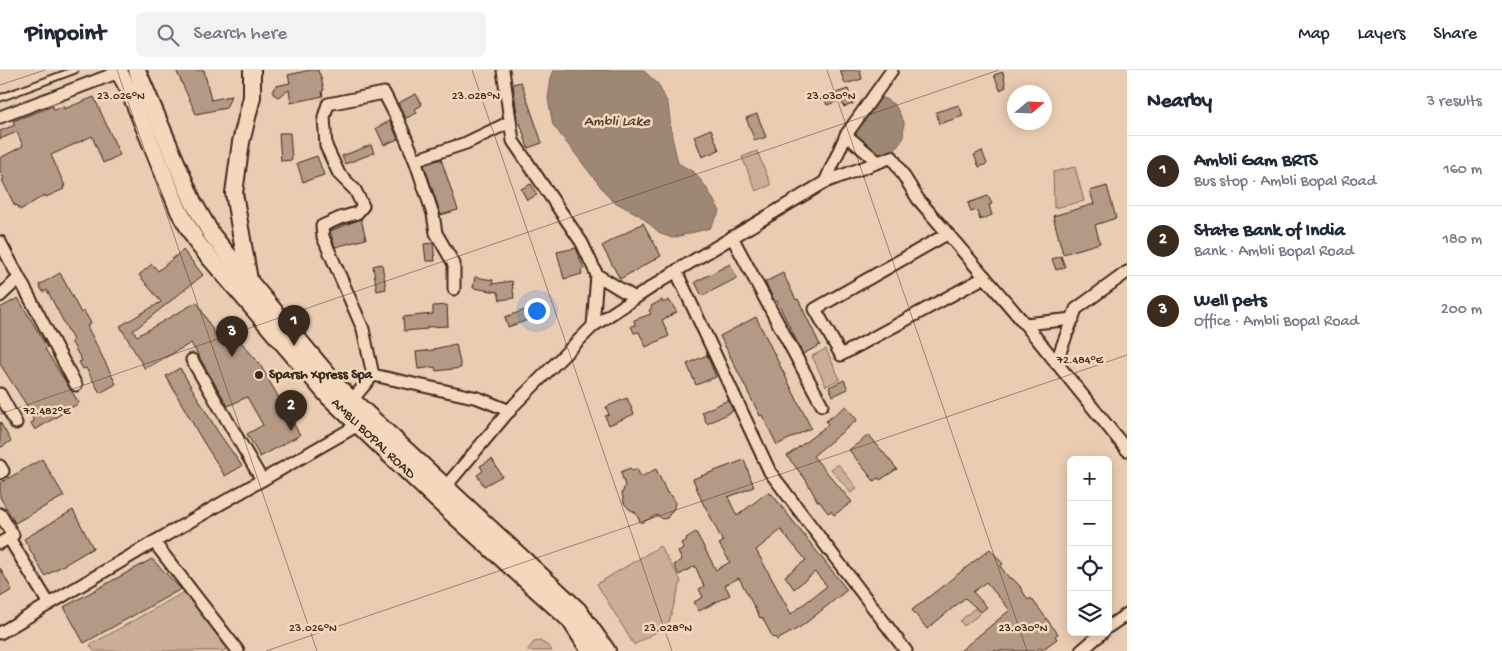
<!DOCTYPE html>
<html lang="en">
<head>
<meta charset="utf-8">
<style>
	:root { --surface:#fff; --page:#f2f2f3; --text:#1f2937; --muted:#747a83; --line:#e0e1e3; --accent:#3b2a1e }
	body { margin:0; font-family:"Gochi Hand",sans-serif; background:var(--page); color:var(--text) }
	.controls { position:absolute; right:15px; bottom:15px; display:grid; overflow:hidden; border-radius:8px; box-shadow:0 2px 12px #0003 }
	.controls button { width:45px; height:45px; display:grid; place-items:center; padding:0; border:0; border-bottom:1px solid var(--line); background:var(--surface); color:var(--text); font:25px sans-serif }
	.compass { position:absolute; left:1007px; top:15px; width:45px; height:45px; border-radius:50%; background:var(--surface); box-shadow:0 2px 12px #0003; rotate:71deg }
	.you { position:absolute; left:536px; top:240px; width:18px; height:18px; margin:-12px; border:4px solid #fff; border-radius:50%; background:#1a73e8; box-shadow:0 0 0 8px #1a73e833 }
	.badge { display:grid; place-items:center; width:32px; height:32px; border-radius:50%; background:var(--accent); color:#fff; font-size:16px; font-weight:700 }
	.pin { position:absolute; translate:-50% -41px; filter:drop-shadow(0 1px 2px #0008) }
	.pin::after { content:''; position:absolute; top:26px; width:18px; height:15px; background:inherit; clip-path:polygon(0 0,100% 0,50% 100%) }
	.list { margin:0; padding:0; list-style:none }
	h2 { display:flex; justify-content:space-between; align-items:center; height:65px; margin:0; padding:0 20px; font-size:21px }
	h2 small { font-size:16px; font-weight:400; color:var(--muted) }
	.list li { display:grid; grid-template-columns:32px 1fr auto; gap:15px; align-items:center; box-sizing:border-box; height:70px; padding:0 20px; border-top:1px solid var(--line) }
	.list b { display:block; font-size:19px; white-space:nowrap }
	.list p { margin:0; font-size:16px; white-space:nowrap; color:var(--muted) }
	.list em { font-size:16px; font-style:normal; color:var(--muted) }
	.icon { flex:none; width:28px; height:28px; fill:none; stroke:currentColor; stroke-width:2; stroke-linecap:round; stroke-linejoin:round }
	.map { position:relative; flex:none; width:1127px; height:581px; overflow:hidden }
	header { display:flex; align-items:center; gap:30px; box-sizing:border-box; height:70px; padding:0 25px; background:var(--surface); border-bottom:1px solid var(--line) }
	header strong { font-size:24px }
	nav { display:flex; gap:28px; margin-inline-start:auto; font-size:18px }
	.search { width:350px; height:45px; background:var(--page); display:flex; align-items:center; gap:12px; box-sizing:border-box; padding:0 18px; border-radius:8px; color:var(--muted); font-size:19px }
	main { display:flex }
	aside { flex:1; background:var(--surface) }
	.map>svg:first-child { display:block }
	.green { fill:#caae96; stroke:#826c5a }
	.water { fill:#9f8873; stroke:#776251 }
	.building { fill:#b49a84; stroke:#3b2a1e; fill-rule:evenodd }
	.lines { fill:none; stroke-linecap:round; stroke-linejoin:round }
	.lane-casing { stroke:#3b2a1e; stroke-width:9 }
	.street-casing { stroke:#3b2a1e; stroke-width:15 }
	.secondary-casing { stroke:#3b2a1e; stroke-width:20 }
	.lane { stroke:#f5d7bb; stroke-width:5.5 }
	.street { stroke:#f5d7bb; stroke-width:11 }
	.secondary { stroke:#f5d7bb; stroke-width:16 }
	.ticks { fill:none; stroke:#3b2a1e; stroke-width:1; stroke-opacity:0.45 }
	.poi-dot { fill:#3b2a1e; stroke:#f5d7bb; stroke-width:2 }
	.labels { text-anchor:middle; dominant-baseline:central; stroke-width:5; stroke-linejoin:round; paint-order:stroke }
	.poi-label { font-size:14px; font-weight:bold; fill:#3b2a1e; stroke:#f5d7bb; text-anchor:start }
	.street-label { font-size:14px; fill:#3b2a1e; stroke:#f5d7bb }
	.water-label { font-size:15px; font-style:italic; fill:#544233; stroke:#f5d7bb }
	.ticks-label { font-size:12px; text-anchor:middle; fill:#3b2a1e; stroke:#f5d7bb; stroke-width:5; stroke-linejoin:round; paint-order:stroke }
</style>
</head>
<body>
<header>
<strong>Pinpoint</strong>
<div class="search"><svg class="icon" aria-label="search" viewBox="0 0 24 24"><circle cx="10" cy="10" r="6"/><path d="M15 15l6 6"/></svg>Search here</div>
<nav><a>Map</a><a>Layers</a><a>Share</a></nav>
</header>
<main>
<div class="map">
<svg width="1127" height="581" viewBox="0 0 1127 581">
	<rect width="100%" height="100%" fill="#eaccb2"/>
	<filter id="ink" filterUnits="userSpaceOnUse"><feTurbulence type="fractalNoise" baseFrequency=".02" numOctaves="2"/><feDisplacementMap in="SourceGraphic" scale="10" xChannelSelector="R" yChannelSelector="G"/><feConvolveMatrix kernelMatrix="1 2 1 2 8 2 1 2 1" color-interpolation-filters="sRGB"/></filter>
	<g filter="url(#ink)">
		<g class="green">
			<path d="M757 81 771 115 756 121 742 87Z"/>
			<path d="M1075 97 1084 131 1054 138 1053 102Z"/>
			<path d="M826 279 840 309 826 316 812 286Z"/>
			<path d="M838 394 857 418 851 423 831 399Z"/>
			<path d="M660 476 681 511 668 555 634 575 597 514Z"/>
			<path d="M186 521 227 579 223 581H94L90 575Z"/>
			<path d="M975 538 980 544 964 556 960 551Z"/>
			<path d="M540 571 550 577 552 581H527L534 572Z"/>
		</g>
		<g class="water">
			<path d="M554 0H643L658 14 668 34 672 67 678 93 695 103 706 117 720 141 710 158 672 168 661 164 639 145 611 130 553 55 548 29 551 8Z"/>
			<path d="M882 27 895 35 904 52 903 69 892 84 874 86 857 73 853 58 873 29Z"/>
		</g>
		<g class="building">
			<path d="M176 0H204L211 30 231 26 226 38 196 44Z"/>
			<path d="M310 0H318L319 4H320L324 20 322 21 323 26 291 33 289 20 278 27 273 24V19L276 16 290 13 288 5Z"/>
			<path d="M840 0H860L862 9 845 14Z"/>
			<path d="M1003 2 1006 17 1000 20 994 5Z"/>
			<path d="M521 12 542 73 528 78 517 43 513 14Z"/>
			<path d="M848 19 853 34 844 37 841 30 827 35 824 27Z"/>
			<path d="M416 24 422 35 415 39 417 43 406 48 398 33Z"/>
			<path d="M94 27 120 85 103 93 92 66 51 85 65 116H63L64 119 46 127 45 125 20 140 17 135 15 136 2 110 4 109 0 102V88L23 76 17 62 0 69V61L15 55 13 51 53 36 54 40 63 36 64 39Z"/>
			<path d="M959 35 963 46 939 54 936 42Z"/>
			<path d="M757 44 766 67 755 71 746 48Z"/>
			<path d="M390 51 398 69 384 75 376 58Z"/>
			<path d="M711 59 719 80 702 87 694 66Z"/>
			<path d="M279 63H290L292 90 281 91Z"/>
			<path d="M371 75 374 83 345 94 342 86Z"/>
			<path d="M982 81 987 94 979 97 974 85Z"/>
			<path d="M317 86 324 105 303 112 297 93Z"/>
			<path d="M441 89 458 140 441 145 424 95Z"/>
			<path d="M531 114 537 125 527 130 521 119Z"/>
			<path d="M1107 116 1116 148 1095 155 1100 173 1063 184 1053 146 1094 134 1090 121Z"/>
			<path d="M988 126 992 134 989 135 992 145 980 150 977 140 971 142 968 133Z"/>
			<path d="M361 149 366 169 335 177 330 161Z"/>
			<path d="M643 153 661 186 620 209 602 176Z"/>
			<path d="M433 173 435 191H426L424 174Z"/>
			<path d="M576 178 584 199 581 200 582 204 564 209 557 182Z"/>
			<path d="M183 180 203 205 133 261 137 266 197 232 220 273 234 264 259 293 300 365 260 387 247 364 263 355 247 327 228 336 191 273 145 299 120 256 161 232 139 205 152 194 158 201Z"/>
			<path d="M1061 186 1065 197 1056 200 1052 189Z"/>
			<path d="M382 194 386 219 377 221 373 196Z"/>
			<path d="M730 194 737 208 702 226 695 212Z"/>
			<path d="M60 203 81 243 84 241 91 253 87 256 116 314 100 323 86 298 83 299 79 292 82 291 71 271 73 270 47 220 43 222 39 215Z"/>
			<path d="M783 203 796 230 798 229 820 275 803 284 777 231 775 232 765 212Z"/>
			<path d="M475 207 493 210 492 214 512 211 514 228 500 230 498 222 473 218Z"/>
			<path d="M18 228 47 277 45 279 79 333 35 360 31 353 34 351 31 345H33L0 294V238Z"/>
			<path d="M662 230 663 233 669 230 677 242 662 250 669 266 646 277 639 262 634 263 631 256 635 255 634 250 651 244 649 240 652 238 651 236Z"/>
			<path d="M447 235 448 256 427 257V259L404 261 403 247 433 244V236Z"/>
			<path d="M525 240 528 250 508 257 505 247Z"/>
			<path d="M756 247 811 358 777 375 762 345 760 346 720 266Z"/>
			<path d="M456 274 461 298 436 301 435 297 418 299 416 282 434 280V279Z"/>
			<path d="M707 285 716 307 696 315 687 294Z"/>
			<path d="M180 298 218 362 242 396 225 406 201 368 166 306Z"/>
			<path d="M844 310 848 319 833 326 829 317Z"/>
			<path d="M627 328 634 344 609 355 605 346 609 345 606 337Z"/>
			<path d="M728 330 733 341 707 354 702 342Z"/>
			<path d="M846 336 857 350 813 386 852 432 834 445 831 441 828 443 819 431 818 432 806 410 787 386 828 355 826 351Z"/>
			<path d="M0 352 11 371 0 378Z"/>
			<path d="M869 365 897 399 880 410 878 408 874 411 849 380Z"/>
			<path d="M42 389 64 426 15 453 0 427V413Z"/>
			<path d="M492 389 502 406 484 416 477 405 483 401 480 396Z"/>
			<path d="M744 390 754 417 728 427 737 446 768 422 770 425 771 423 847 520 802 556 777 570 775 567 773 568 762 547 760 548 739 508 725 515 730 525 699 541 694 532 703 527 699 519 704 516 695 496 679 505 674 495 682 490 678 482 684 479 681 473 687 470 686 468 696 462 716 500 730 492 719 474 723 472 705 436H704L693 409ZM781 460 806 490 785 506 794 519 815 502 827 516 791 544 756 480Z"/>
			<path d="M630 398 632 401 637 399 641 407 656 399 667 423 672 426 675 432 674 438 667 448 663 449 657 445 641 453 635 442 629 439 624 433 622 423 625 416 621 402Z"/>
			<path d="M73 440 93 478 45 506 24 469Z"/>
			<path d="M990 479 1003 494 1000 496 1010 509 1012 508 1019 515 1028 530 1031 528 1058 564 1055 566 1057 569 1042 580 1040 578 1036 581H960L1010 540 986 512 973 522 987 537 981 542 965 528 927 559 912 540Z"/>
			<path d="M152 489 181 519 84 573 64 537Z"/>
			<path d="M0 498 12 520 0 527Z"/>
		</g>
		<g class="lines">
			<defs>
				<path id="lane" d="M0 28 75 0"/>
				<g id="street">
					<path d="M503 0 513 71 582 173 597 205"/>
					<path d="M0 47 119 2"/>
					<path d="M846 65 878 92"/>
					<path d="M415 90 466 73 510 52"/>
					<path d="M825 112 846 65 892 0"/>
					<path d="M947 164 815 239 841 285 985 207"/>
					<path d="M732 167 822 335"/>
					<path d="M0 172 76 315"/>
					<path d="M676 201 770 402 906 581"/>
					<path d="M0 226 19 208"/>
					<path d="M1025 254 1073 249"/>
					<path d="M593 256 597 205 635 228"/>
					<path d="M192 290 262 410"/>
					<path d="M1056 293 1076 239 1127 202"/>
					<path d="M373 305 478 328 510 341"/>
					<path d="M0 324 16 353"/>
					<path d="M352 330 373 305 363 259 323 167 322 156 340 148 357 143 363 136 355 120 339 104 326 76 324 47 328 34 384 23 399 52 415 90 433 144 436 163 454 194V219"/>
					<path d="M0 396 3 401 0 403"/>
					<path d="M441 422 515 334 593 256 676 201 825 112 892 87 918 129 1025 254 1127 380"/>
					<path d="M0 444 13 465 9 468"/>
					<path d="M154 472 238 581"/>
					<path d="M0 473 9 468 49 534"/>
					<path d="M1108 557 1127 544"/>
					<path d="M0 563 154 472 358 355"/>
					<path d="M1081 581 1103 562"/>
				</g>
				<g id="secondary">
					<path id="s1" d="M118 0 128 18 179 141 198 174 329 327 435 428 570 550 590 581"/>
					<path d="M137 0 193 132 212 165 250 212 337 316 578 540 607 581"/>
					<path d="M249 210 234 123 241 72 252 27V0"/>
				</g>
			</defs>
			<use href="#lane" class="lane-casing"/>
			<use href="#street" class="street-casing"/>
			<use href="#secondary" class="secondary-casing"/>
			<use href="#lane" class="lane"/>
			<use href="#street" class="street"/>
			<use href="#secondary" class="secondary"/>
		</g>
	</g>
	<path class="ticks" d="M117 0 317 581M472 0 672 581M827 0 1027 581M0 15 45 0M0 344 999 0M266 581 1127 285"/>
	<circle class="poi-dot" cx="259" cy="305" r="5"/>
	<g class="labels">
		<g class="poi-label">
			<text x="269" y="305">Sparsh Xpress Spa</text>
		</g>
		<g class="street-label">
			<text stroke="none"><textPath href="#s1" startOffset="454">AMBLI BOPAL ROAD</textPath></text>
		</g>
		<g class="water-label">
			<text x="617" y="52">Ambli Lake</text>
		</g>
	</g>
	<g class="ticks-label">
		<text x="121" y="29">23.026°N</text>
		<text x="476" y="29">23.028°N</text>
		<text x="831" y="29">23.030°N</text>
		<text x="1080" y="293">72.484°E</text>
		<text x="47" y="344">72.482°E</text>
		<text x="313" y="561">23.026°N</text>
		<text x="668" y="561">23.028°N</text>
		<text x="1023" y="561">23.030°N</text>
	</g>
</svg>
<div class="controls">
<button>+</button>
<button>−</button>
<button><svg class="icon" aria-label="locate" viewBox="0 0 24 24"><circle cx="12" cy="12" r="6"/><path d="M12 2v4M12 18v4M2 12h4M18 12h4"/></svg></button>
<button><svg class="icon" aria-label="layers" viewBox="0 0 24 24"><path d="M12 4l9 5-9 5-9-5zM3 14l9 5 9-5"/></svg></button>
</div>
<svg class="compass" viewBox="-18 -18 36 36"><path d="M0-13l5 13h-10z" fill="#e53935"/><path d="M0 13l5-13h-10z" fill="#747a83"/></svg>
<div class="you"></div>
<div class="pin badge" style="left:294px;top:276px">1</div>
<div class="pin badge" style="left:291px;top:361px">2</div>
<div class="pin badge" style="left:232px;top:287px">3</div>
</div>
<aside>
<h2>Nearby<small>3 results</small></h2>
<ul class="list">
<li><span class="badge">1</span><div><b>Ambli Gam BRTS</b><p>Bus stop · Ambli Bopal Road</p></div><em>160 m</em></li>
<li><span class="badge">2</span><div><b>State Bank of India</b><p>Bank · Ambli Bopal Road</p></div><em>180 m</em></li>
<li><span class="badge">3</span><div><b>Well pets</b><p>Office · Ambli Bopal Road</p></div><em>200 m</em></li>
</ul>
</aside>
</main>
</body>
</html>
